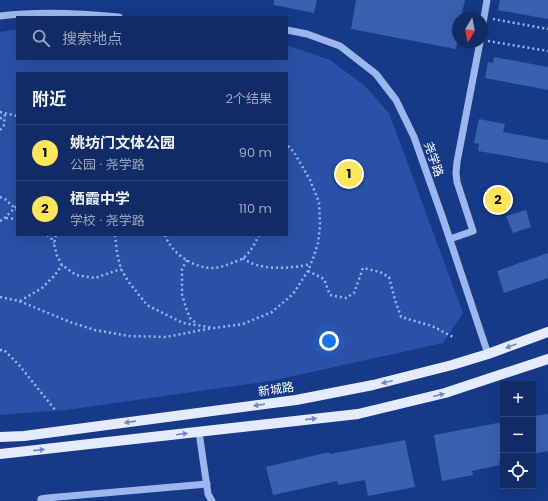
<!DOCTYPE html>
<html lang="zh">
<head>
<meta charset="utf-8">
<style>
	:root { --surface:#102b66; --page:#19336c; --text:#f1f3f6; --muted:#9ca7bf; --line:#30477a; --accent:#ffe55b }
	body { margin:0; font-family:Poppins,"Noto Sans SC",sans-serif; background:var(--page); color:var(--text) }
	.controls { position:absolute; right:12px; bottom:12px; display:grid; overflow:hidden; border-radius:0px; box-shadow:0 4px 16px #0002 }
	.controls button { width:36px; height:36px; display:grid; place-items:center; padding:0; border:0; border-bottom:1px solid var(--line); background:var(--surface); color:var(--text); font:20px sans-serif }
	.compass { position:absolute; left:452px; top:12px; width:36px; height:36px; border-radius:50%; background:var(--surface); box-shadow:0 4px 16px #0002; rotate:190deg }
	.you { position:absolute; left:329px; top:341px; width:14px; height:14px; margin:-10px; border:3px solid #fff; border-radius:50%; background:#1a73e8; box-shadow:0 0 0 6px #1a73e833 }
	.badge { display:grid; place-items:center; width:26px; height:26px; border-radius:50%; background:var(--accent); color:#111; font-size:13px; font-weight:700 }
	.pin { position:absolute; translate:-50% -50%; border:2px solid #fff; box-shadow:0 1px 4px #0006 }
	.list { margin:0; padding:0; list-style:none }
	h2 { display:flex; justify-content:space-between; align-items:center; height:52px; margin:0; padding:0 16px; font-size:17px }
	h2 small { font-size:13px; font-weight:400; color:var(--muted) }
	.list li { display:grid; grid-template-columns:26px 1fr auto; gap:12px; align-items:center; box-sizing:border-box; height:56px; padding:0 16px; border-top:1px solid var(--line) }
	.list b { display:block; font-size:15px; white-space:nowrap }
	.list p { margin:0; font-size:13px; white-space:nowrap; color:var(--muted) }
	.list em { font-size:13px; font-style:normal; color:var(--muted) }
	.icon { flex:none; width:22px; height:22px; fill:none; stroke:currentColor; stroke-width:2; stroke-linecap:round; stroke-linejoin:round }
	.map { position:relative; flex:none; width:548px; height:501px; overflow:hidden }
	.search { position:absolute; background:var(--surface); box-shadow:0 4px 16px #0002; left:16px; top:16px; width:272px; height:44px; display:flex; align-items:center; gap:10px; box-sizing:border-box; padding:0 14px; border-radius:0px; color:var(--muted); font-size:15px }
	.panel { position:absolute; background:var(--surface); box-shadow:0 4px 16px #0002; left:16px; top:72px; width:272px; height:164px; border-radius:0px }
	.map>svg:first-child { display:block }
	.green { fill:#2951a7; fill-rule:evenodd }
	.building { fill:#3a60b0 }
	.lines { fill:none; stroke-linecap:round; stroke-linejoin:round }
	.path { stroke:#9db7ee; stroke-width:2.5; stroke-dasharray:2 3; stroke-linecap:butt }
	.minor { stroke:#9db7ee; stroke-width:7 }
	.major { stroke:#e5ebff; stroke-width:10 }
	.oneway { fill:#7389be }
	.labels { text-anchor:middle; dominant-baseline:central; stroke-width:3; stroke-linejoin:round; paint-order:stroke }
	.street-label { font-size:12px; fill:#fff; stroke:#163988 }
</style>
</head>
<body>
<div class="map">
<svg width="548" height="501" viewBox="0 0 548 501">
	<rect width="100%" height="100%" fill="#163988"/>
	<path class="green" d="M17 29V59H287V45L330 60 364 85 389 113 463 313 443 343 271 381 66 410 0 415V32ZM17 73H287V235H17Z"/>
	<g class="building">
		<path d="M274 0H317L314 13 274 5Z"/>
		<path d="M356 0H465L461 18H458V37L456 49 351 29Z"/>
		<path d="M500 0H548V19L498 10Z"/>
		<path d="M494 57 548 67V90L485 78 488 62 493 63Z"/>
		<path d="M479 119 505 124 503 132 548 140V163L478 151 479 144 474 143Z"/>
		<path d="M526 210 531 227 513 233 506 216Z"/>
		<path d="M548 253V278L504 293 497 271Z"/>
		<path d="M548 414V451L533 454V416Z"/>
		<path d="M503 422V460H499L500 465 472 471 473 475 442 481 434 435Z"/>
		<path d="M405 440 415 487 368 496 365 480 338 485 337 481 273 495 266 467 329 452 330 454Z"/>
	</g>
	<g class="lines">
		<g class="path">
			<path d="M493 19 548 29"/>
			<path d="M488 41 548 51"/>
			<path d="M0 112 17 116"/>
			<path d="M0 118 5 119"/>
			<path d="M0 130 4 125 5 113"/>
			<path d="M0 197 5 199 17 210"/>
			<path d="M6 218 17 219"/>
			<path d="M0 221C7 217 11 211 17 206"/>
			<path d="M47 235 51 238 54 243"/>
			<path d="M56 235 54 244 57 256 62 265 76 275 95 278 121 269"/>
			<path d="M115 235 117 253 121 269 128 281 147 305 183 323 214 328 243 324 272 312 293 294 308 271 314 256 318 243 320 226 319 202 310 180 294 152 287 145"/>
			<path d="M165 235C171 253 194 269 214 268 221 267 228 265 234 262 237 261 241 260 243 258 251 252 255 243 259 235"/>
			<path d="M243 258C258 271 292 269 310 264"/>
			<path d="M187 260 182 269V294L186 308 190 318 197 324"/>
			<path d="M308 271 324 279 330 295 346 298 354 293 363 268 380 272 389 277 395 300 401 317 432 326 455 338"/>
			<path d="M0 297 19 301 70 322 95 330 129 336 166 337 212 328"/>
			<path d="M20 301 42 288 55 275 62 265"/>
			<path d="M0 350H4L19 365 56 411"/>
		</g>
		<g class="minor">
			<path d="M0 16C40 11 79 13 119 17"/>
			<path d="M482 29 487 0"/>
			<path d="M287 30 307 34 340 46 376 74 396 100 414 137 442 216 488 354"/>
			<path d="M450 239 473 231 457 182 456 173 457 162 480 42"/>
			<path d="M199 432 208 494 212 501"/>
			<path d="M41 501V499L47 498 207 484"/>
		</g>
		<g class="major">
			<path d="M0 437 24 436 296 400 373 385 452 365 488 354 548 332"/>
			<path d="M0 454 358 414 445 393 548 359"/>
		</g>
	</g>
	<defs><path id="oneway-solid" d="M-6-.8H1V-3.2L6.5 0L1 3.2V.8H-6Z"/></defs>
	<g class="oneway">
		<use href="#oneway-solid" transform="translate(511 346) rotate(160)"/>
		<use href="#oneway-solid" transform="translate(387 382) rotate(166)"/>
		<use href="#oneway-solid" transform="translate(439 395) rotate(-14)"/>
		<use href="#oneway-solid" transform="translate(259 405) rotate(172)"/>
		<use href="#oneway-solid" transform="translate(311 419) rotate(-6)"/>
		<use href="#oneway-solid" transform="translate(130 422) rotate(172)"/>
		<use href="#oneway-solid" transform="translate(182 434) rotate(-7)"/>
		<use href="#oneway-solid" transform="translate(39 450) rotate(-6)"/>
	</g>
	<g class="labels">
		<g class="street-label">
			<text transform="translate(434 159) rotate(71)">尧学路</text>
			<text transform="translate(276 389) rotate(-8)">新城路</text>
		</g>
	</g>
</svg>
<div class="controls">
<button>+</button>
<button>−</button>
<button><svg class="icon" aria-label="locate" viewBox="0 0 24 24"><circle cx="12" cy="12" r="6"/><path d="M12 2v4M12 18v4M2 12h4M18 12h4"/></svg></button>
</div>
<svg class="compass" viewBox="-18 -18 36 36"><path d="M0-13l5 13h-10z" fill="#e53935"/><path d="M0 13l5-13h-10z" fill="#9ca7bf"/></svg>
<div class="you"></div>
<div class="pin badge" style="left:349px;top:174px">1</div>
<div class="pin badge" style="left:498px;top:200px">2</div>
<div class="search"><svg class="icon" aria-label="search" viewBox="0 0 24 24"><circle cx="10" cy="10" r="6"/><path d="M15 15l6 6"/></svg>搜索地点</div>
<section class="panel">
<h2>附近<small>2个结果</small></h2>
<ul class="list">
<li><span class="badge">1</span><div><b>姚坊门文体公园</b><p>公园 · 尧学路</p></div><em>90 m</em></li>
<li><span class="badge">2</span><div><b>栖霞中学</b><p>学校 · 尧学路</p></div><em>110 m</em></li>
</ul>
</section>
</div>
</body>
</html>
